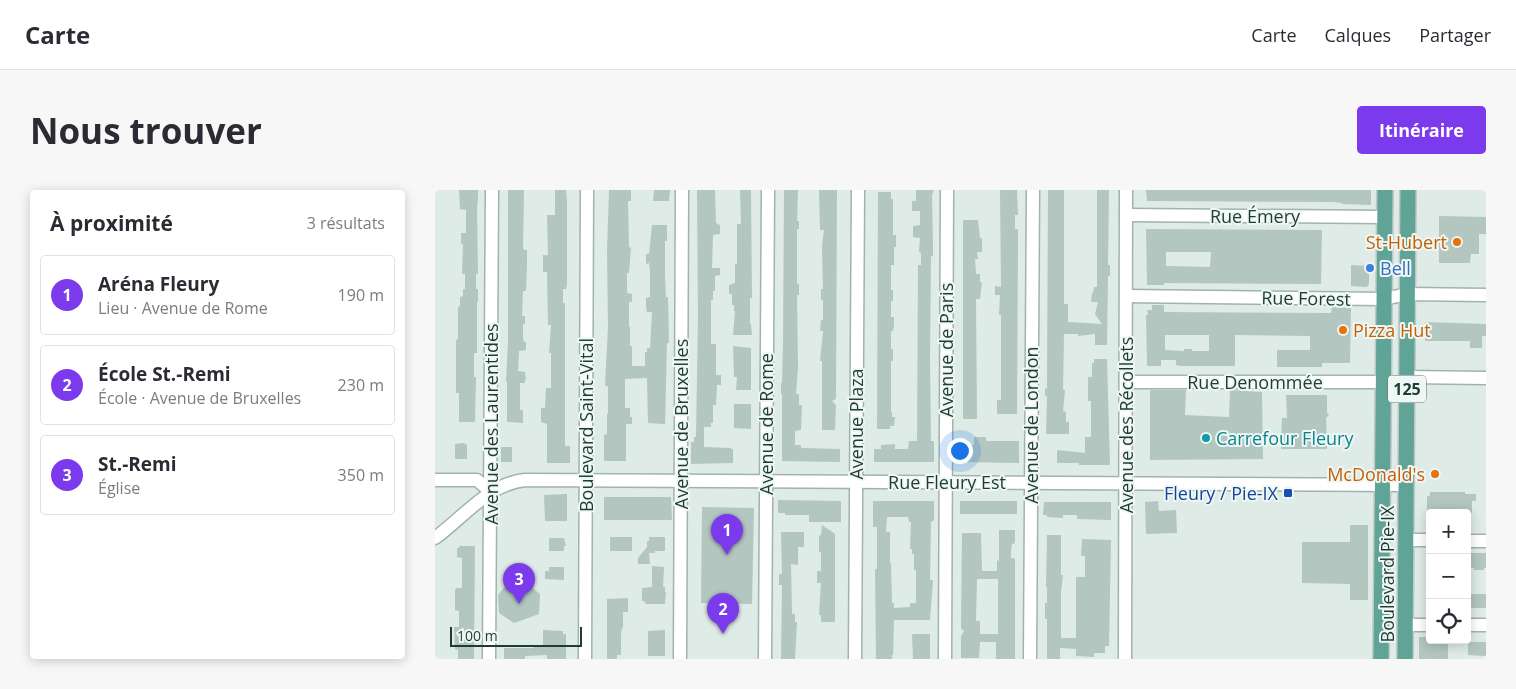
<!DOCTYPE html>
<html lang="fr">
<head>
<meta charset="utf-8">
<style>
	:root { --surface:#fff; --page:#f7f7f7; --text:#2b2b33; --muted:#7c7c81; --line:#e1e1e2; --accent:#7c3aed }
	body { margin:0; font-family:"Open Sans",sans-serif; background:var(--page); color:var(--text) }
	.controls { position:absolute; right:15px; bottom:15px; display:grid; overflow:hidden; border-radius:5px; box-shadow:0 2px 12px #0003 }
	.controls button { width:45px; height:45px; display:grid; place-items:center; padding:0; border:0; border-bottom:1px solid var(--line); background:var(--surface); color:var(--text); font:25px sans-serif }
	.scale { position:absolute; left:15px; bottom:12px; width:132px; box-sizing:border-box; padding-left:5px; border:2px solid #1e3b35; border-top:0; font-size:14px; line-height:18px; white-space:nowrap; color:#1e3b35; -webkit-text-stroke:4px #eef7f3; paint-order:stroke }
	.you { position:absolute; left:524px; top:260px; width:18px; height:18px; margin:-12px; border:4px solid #fff; border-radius:50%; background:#1a73e8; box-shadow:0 0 0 8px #1a73e833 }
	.badge { display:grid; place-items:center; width:32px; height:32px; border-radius:50%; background:var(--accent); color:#fff; font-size:16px; font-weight:700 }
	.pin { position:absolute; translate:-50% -41px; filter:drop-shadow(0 1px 2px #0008) }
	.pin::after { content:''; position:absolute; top:26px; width:18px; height:15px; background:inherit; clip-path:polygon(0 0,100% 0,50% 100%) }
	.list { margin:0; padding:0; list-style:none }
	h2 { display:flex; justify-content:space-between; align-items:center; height:65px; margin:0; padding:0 20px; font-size:21px }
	h2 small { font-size:16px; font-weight:400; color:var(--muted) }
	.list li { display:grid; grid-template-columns:32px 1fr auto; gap:15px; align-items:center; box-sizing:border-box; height:80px; margin:0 10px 10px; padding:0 10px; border:1px solid var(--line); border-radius:5px }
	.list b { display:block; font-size:19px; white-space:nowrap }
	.list p { margin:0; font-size:16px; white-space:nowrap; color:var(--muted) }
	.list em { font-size:16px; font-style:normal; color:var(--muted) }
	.icon { flex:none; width:28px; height:28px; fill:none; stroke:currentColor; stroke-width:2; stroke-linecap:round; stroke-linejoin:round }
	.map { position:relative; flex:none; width:1051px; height:469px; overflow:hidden; border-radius:5px }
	header { display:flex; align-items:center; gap:30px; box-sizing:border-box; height:70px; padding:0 25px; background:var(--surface); border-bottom:1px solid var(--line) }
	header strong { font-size:24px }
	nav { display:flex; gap:28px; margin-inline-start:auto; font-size:18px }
	.intro { display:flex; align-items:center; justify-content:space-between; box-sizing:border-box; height:120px; padding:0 30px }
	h1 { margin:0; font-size:35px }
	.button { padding:12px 22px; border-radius:5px; background:var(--accent); color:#fff; font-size:18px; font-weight:700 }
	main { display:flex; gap:30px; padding:0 30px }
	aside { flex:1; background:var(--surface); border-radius:5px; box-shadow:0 2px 12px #0003 }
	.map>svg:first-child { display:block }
	.building { fill:#b3c6bf; fill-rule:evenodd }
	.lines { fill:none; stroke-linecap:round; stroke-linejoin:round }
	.minor-casing { stroke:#a1b3ad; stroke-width:15 }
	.major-casing { stroke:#c0c8c6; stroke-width:18 }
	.minor { stroke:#fff; stroke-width:12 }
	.major { stroke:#5fa497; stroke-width:15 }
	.food-dot { fill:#e8710a; stroke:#eef7f3; stroke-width:2 }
	.shop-dot { fill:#3f7fe0; stroke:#eef7f3; stroke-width:2 }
	.culture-dot { fill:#0f9aa8; stroke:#eef7f3; stroke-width:2 }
	.transit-dot { fill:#1a4fb4; stroke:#eef7f3; stroke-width:2 }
	.labels { text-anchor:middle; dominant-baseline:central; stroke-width:4; stroke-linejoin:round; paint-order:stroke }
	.shield { fill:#eef7f3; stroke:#5c736e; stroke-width:1 }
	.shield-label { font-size:16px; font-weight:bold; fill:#1e3b35 }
	.street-label { font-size:18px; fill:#1e3b35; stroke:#eef7f3 }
	.food-label { font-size:18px; fill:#c56008; stroke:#eef7f3; text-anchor:end }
	.shop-label { font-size:18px; fill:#366cbe; stroke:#eef7f3; text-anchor:start }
	.culture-label { font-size:18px; fill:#0d838f; stroke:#eef7f3; text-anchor:start }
	.transit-label { font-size:18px; fill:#164399; stroke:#eef7f3; text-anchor:end }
</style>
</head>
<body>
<header>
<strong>Carte</strong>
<nav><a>Carte</a><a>Calques</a><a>Partager</a></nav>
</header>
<div class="intro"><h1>Nous trouver</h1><a class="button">Itinéraire</a></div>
<main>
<aside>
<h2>À proximité<small>3 résultats</small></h2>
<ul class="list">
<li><span class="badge">1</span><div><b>Aréna Fleury</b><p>Lieu · Avenue de Rome</p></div><em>190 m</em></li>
<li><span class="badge">2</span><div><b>École St.-Remi</b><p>École · Avenue de Bruxelles</p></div><em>230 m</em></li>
<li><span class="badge">3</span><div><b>St.-Remi</b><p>Église</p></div><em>350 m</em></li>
</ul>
</aside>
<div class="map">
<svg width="1051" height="469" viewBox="0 0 1051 469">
	<rect width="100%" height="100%" fill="#deebe6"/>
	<g class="building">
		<path d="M24 0H43V7L42 19 43 84H41V99H43V112H42V163H39V187H41L40 232H24V203H21V150H22L23 147V117L25 116V107L28 106V99H30V84H27L28 54H26V43H31V20L25 19Z"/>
		<path d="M73 0H89L88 58 89 60H92V76L91 101H88L87 126H90V134H88V148L89 152H91V160L84 161 83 181 90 182 91 189H90V193H85V220H88V233L72 232V193L71 190 73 152Z"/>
		<path d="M120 0H131L132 10V94L131 99H128V113H130V256H135V273H112V234L106 232V218H110L111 198H116V163H114L116 135H113L112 82H108V65H113L112 25H120Z"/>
		<path d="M174 0H196V11H193L194 57 196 58 194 83H192V103L197 104V112H194V137H195V156H197V176H210V162H212V158H215L217 122H212L211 117V108L215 107V81L214 73 211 74V64H214L217 35H232V51H230V88L231 107H233L234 153H232L230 234 213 233 212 188 190 189V218H195V227H197V234H191V271H169V245L172 244V224H173V196H170L173 137 172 61Z"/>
		<path d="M219 0H235L234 11H218Z"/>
		<path d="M262 0H280L281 33 285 35V44L278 45 277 78H285V85L280 86V101H278V110H276V154H281V185H286V195H282L281 215H278V233H276V237H269V257L296 258V259H298V273L256 274V252H259V247H261L263 125Z"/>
		<path d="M305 0H316L317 108H315V134H316L317 145H298L300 121H299V115H297V104H294V95L300 93V74H302V34H306Z"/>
		<path d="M349 0H363L362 31H364V39H362V94H364V105H362L363 177 361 204H364V215H367L366 240 360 241V255H366V258L405 259V272L347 271V204H346V193H347L348 154Z"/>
		<path d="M384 0H402L401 209 397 211 401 215 400 240H387V171H385L388 141H385L386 130H388V110H386V99H388L387 56 389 40H385Z"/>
		<path d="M481 0H499L497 5 498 54V66H496L495 169 496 251H499V272H439V259H446V255L460 254V259H473L474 251H482L483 75H486V63L484 62 485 48 478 47V36L485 35V21H477V11H481Z"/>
		<path d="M565 0H582L583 25H580V39H583V59L582 224H562V210H566V125H564L565 105H560V96L566 97Z"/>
		<path d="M613 0H629V114H633V132L667 134 660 124 663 112H656L657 103H658L659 97H662V0H674L673 75H675V86H673L672 155H660V144L643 146V144H629L628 200H630L628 221 631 222V232H634V244H611L612 206H610V198L612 199V194Z"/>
		<path d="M711 0H936V15L907 14V13L898 12 712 11Z"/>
		<path d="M443 2H456V9H458V45H461V57H459V75H456V100H458V111H456V127H459V135L458 141H456V159H458V171H456V222H457V227H460L459 236H455V239H442Z"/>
		<path d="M1004 26 1051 27V44H1044V64H1036L1035 73H1004Z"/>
		<path d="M529 30H543L545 48H547V62H542L543 69H540L541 84H545V92H547L545 109H541L542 229H528V31Z"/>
		<path d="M711 39 887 40 886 94 729 93V95H712ZM731 62H776L775 77 731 76Z"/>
		<path d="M916 75 934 76V94L932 97 916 96Z"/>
		<path d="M717 115H729V122L896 123 897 117 916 118 915 173H887V177H842V160H875V146L800 145V176H745L741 175V170H726V176H712L711 125H713L712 120H717ZM730 145H774V161H757V159H749V161L730 160Z"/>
		<path d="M990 132 1051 134V146H1047V158H1035V151H990Z"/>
		<path d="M298 156 316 158V200H301L302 187H299Z"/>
		<path d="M659 169H672L675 275H644V273H622V260L650 263V247H656V211H653V187H657V173H659Z"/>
		<path d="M715 200H751L750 225 794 227 795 200 827 202 828 269 715 270Z"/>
		<path d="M851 205H892V223L894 225 891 228 892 259H846L847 228H852Z"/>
		<path d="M299 214H316V239L299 238Z"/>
		<path d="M539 247H551V251H584V273L523 272V255H539Z"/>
		<path d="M28 253 32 255V269H20V254Z"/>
		<rect x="66" y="257" width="11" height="15"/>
		<path d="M995 302H1030V304H1041V311H1037V323H992V306H995Z"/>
		<path d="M132 304V331H110L109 305Z"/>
		<path d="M169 307H236L237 330H169Z"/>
		<path d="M343 310 406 311V332H374V325H350V323H343Z"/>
		<path d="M438 311H499V330L496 332 495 390H498L495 430H459L458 465H457V469H441L440 379H442V337H438ZM452 327H473L474 332H476L475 359H477V364H479V380H481V413H475V417L459 418V413H457L456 373H455V342H451Z"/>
		<rect x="525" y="311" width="57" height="13"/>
		<path d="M723 311 724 321 741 320 742 343 711 344 710 312Z"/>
		<path d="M609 312H676V330L642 329V325H628V328L612 327V325H608Z"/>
		<path d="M267 317 319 318 317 414 266 413Z"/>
		<path d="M387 335 400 344V432H386V425H384L386 393H382V381H386V362H384V346L386 345Z"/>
		<path d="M915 335H933V410H915V394L867 393V352H915Z"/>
		<path d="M564 340H580V351L579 354H577L576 361V368H579L580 370V469H561V452H545L544 468H526V446L529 441 526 438 527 343H546L547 381H562V370L564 371ZM542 389H563V444H545V431H541Z"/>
		<path d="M346 342H369V357H363V375L356 374 357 424H360V432H362L360 469H346L347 395H344V384H347Z"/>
		<path d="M612 345H626V385H628L626 402V448H641V387H650V366H646L647 349 676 350 674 456H670V463H659V467L641 466V459L625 458V469H612V429H610V413H612V397H611Z"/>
		<rect x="175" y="347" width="22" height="14"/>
		<path d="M214 347H230V361H220V363H214L215 374H203V368L212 357V351H214Z"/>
		<path d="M114 348H129L131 356H129V361H114Z"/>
		<path d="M24 356H40L39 469H23V460L20 459 19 437H24V421L20 420V400L21 398H27V368L22 367V358H24Z"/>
		<path d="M1035 363H1051V378H1049V380H1039V378H1035Z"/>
		<path d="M217 376 229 377 228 397H230V402H231L230 414H211L209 411H207V398L217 397Z"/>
		<path d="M114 377H129V390L110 389V381H114Z"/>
		<path d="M80 384 105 404 104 424 79 433 64 423 63 405Z"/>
		<rect x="1032" y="404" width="19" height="14"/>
		<path d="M193 408V422H188V438H187L186 443V465H182V469H172V409Z"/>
		<path d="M108 440 128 441V444H131V469H112V465L90 466V469H69V458H99V456H108Z"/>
		<path d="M230 440V466H213V441Z"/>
		<path d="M477 444H495V469H478Z"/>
		<path d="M984 447H995V450H1013V469H984Z"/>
		<path d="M1033 452H1051V466L1033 465Z"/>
	</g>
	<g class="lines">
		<defs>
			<g id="minor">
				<path d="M691 25 949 27"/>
				<path d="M691 106 949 109 972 104 1051 105"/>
				<path d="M972 187 1051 188"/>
				<path d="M691 192H948"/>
				<path d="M0 290H42L56 302"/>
				<path d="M0 348C29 327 53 294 90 290L971 295"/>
				<path d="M971 350H995"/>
				<path d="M1032 351H1051"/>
				<path d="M970 435H995"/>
				<path d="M1032 435H1051"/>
				<path d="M54 469 57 0"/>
				<path d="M150 469 152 0"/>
				<path d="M245 469 247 0"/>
				<path d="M330 469 333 0"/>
				<path d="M420 469 423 0"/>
				<path d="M510 469 512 0"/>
				<path d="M595 469 598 0"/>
				<path d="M690 469 691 0"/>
			</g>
			<g id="major">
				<path d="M946 469 950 0"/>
				<path d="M970 469 973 0"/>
			</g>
		</defs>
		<use href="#minor" class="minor-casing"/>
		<use href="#major" class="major-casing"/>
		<use href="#minor" class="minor"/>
		<use href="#major" class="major"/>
	</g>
	<g class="food-dot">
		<circle cx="1022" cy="52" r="5"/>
		<circle cx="908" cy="140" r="5"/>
		<circle cx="1000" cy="284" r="5"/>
	</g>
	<circle class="shop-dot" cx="935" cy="78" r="5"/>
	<circle class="culture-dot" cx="771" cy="248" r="5"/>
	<rect class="transit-dot" x="848" y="298" width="10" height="10" rx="2.5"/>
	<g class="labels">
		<rect class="shield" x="953" y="185.5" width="38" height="27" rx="4"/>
		<g class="shield-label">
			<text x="972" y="199">125</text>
		</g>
		<g class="street-label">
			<text x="820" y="26">Rue Émery</text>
			<text transform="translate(871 108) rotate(1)">Rue Forest</text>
			<text transform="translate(511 160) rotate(-90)">Avenue de Paris</text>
			<text x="820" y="192">Rue Denommée</text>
			<text transform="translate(56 234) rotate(-90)">Avenue des Laurentides</text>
			<text transform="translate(246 234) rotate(-90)">Avenue de Bruxelles</text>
			<text transform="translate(331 234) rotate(-90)">Avenue de Rome</text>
			<text transform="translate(421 234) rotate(-90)">Avenue Plaza</text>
			<text transform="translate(151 235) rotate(-90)">Boulevard Saint-Vital</text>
			<text transform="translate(596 235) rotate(-90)">Avenue de London</text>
			<text transform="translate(691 235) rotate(-90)">Avenue des Récollets</text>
			<text x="512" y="292">Rue Fleury Est</text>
			<text transform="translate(952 384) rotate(-90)">Boulevard Pie-IX</text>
		</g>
		<g class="food-label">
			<text x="1012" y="52">St-Hubert</text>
			<text x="918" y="140" text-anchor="start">Pizza Hut</text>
			<text x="990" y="284">McDonald's</text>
		</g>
		<g class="shop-label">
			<text x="945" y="78">Bell</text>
		</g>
		<g class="culture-label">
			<text x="781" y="248">Carrefour Fleury</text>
		</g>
		<g class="transit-label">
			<text x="843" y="303">Fleury / Pie-IX</text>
		</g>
	</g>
</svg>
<div class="controls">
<button>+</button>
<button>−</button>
<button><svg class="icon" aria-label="locate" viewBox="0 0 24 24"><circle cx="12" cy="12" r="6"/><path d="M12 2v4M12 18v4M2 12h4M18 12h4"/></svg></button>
</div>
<div class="scale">100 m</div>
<div class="you"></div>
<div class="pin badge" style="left:292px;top:365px">1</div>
<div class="pin badge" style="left:288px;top:444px">2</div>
<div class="pin badge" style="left:84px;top:414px">3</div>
</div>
</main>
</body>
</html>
